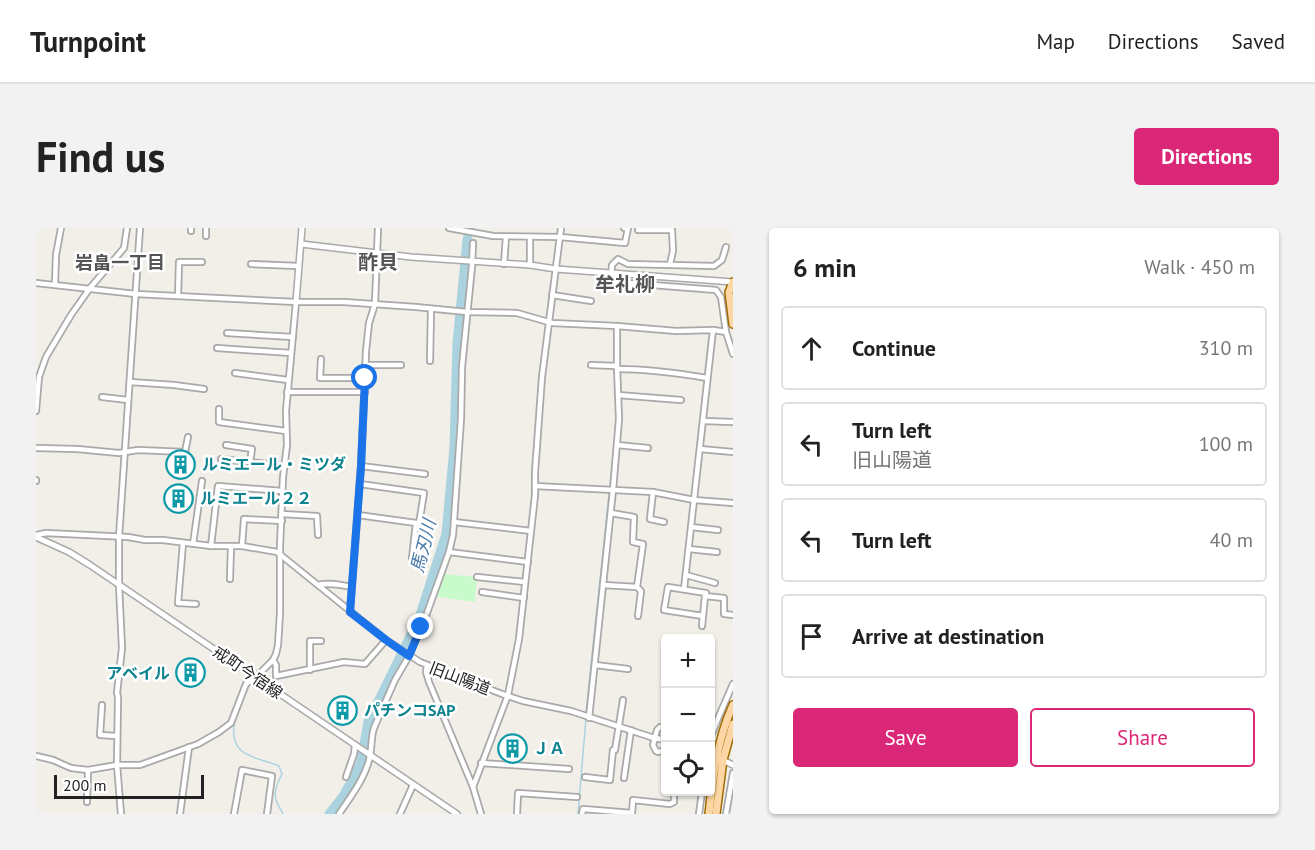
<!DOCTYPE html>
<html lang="en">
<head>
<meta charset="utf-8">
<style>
	:root { --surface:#fff; --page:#f2f2f2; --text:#222; --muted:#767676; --line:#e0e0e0; --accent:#db2777 }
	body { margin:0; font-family:"PT Sans","Noto Sans JP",sans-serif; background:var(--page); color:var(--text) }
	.controls { position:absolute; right:18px; bottom:18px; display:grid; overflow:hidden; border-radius:6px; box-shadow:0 2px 4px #0004 }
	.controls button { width:54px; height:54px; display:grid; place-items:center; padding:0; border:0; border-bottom:2px solid var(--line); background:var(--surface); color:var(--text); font:30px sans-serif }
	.scale { position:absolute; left:18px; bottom:15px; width:150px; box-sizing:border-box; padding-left:6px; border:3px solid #222; border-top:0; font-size:16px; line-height:21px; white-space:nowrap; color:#222; -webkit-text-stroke:4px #fff; paint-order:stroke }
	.stop { position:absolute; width:18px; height:18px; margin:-14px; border:4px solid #1a73e8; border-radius:50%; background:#fff }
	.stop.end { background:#1a73e8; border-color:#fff; box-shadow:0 2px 6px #0008 }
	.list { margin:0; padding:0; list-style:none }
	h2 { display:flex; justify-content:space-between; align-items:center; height:78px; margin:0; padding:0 24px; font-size:26px }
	h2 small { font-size:20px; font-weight:400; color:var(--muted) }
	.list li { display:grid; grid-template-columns:39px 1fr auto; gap:18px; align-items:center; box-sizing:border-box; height:84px; margin:0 12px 12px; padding:0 12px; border:2px solid var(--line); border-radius:6px }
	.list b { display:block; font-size:22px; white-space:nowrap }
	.list p { margin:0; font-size:20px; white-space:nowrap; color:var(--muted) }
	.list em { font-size:20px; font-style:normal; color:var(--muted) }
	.actions { display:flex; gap:12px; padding:18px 24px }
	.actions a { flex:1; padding:14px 0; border:2px solid var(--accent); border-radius:6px; text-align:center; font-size:21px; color:var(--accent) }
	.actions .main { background:var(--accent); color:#fff }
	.icon { flex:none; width:33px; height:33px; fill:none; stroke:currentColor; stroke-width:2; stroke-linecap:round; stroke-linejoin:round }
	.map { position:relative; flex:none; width:697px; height:586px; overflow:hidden; border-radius:6px }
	header { display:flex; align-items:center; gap:36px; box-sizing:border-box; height:84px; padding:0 30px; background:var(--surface); border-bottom:2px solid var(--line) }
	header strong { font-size:28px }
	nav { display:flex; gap:33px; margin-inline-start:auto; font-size:21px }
	.intro { display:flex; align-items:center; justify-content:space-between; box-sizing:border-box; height:144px; padding:0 36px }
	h1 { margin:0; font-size:42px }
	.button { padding:15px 27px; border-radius:6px; background:var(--accent); color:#fff; font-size:21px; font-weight:700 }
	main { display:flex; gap:36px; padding:0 36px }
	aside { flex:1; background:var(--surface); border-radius:6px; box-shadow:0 2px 4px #0004 }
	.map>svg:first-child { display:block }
	.park { fill:#c8facc }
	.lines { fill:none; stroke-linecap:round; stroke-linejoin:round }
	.stream { stroke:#aad3df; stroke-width:1.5 }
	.river { stroke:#aad3df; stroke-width:9 }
	.minor-casing { stroke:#a9a9a9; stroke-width:8 }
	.tertiary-casing { stroke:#a9a9a9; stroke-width:8 }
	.primary-casing { stroke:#a06b00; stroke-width:10 }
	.minor { stroke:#fff; stroke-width:4.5 }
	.tertiary { stroke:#fff; stroke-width:5 }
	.primary { stroke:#fcd6a4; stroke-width:7 }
	.route { stroke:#1a73e8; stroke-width:8 }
	.labels { text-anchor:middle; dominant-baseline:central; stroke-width:5; stroke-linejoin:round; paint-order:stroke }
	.culture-label { font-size:16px; font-weight:bold; fill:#0d838f; stroke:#fff; text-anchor:start }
	.street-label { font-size:16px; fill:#222; stroke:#fff }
	.neighbourhood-label { font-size:18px; font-weight:bold; fill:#555; stroke:#fff }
	.water-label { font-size:18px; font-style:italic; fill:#4a7aab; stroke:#fff }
	.quarter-label { font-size:20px; font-weight:bold; fill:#555; stroke:#fff }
</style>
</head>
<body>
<header>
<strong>Turnpoint</strong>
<nav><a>Map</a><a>Directions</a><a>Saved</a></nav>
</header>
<div class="intro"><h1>Find us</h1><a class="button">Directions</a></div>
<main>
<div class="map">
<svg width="697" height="586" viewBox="0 0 697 586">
	<rect width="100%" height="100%" fill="#f2efe9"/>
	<path class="park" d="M406 346 441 349 439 374 398 368Z"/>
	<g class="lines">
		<g class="stream">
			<path d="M45 76 55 63"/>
			<path d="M2 147 3 141 8 129"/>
			<path d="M550 485 577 229"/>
			<path d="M198 496C194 530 219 528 243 538L246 546C244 551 241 555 240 561 237 571 243 578 247 586"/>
			<path d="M542 586 550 490"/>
		</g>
		<path class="river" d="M293 586 307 568 321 543 325 533 332 494 383 390 410 306 418 219 421 115 431 12 434 0"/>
		<defs>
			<g id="minor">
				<path d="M413 0 457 8 524 9 589 15 592 0H588"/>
				<path d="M602 2H636L637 23 634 36"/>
				<path d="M155 3V0"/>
				<path d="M170 8V0"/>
				<path d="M690 19 686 32 678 38 592 36 582 31 576 37 575 51 577 56 583 58 591 55 680 62 685 69 690 104 697 126"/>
				<path d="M215 36 262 38"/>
				<path d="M468 36 470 9"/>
				<path d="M494 37V9"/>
				<path d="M0 55 100 66 260 74H308L380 79 431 84 481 85 516 95 581 98 640 103 677 102 690 104"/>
				<path d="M19 57 20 27 25 0"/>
				<path d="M516 67 555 73"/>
				<path d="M142 68 143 34H166"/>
				<path d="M191 105 257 109"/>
				<path d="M181 120 255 125"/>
				<path d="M285 131 284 150H329"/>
				<path d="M394 133 395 81"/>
				<path d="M329 137H365"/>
				<path d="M555 137 581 138"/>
				<path d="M581 141C612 141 641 145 671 150"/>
				<path d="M199 145 252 152"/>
				<path d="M94 154 138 157 168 161"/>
				<path d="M251 164H329"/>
				<path d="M582 167 645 172"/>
				<path d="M66 169 92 172"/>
				<path d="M183 181V194L250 203"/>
				<path d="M0 183 3 149 10 129 35 87 54 60 88 20 91 0"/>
				<path d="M667 193 697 194"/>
				<path d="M190 217 216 221 214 234"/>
				<path d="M581 217 612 220"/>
				<path d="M0 220 41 221 83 225 102 222 149 224 152 209"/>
				<path d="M664 221 697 224"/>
				<path d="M185 231 249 238"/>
				<path d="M325 238 389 246"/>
				<path d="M0 252V253"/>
				<path d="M324 256 388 265 383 296 380 295 376 330"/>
				<path d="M499 258 617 264 658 272 697 275"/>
				<path d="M617 264 614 291 628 294"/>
				<path d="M575 285 598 289 597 314 607 316 601 359 605 363 602 388"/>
				<path d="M246 286 281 288 282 307"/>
				<path d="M322 287 380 295"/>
				<path d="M418 294 495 303"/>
				<path d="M655 299 682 302"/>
				<path d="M0 307 10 305 92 309 109 312H127L175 318H206L241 324 350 412 384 434 466 466 487 473 535 483 618 510"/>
				<path d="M147 315 142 375 160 376"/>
				<path d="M157 316 166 253"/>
				<path d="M175 318 182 258 246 263"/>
				<path d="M206 318 208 291 246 293"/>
				<path d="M653 321 681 324"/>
				<path d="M413 324 492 334"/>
				<path d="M650 347 679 355"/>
				<path d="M441 349 489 354"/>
				<path d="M194 351 195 318"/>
				<path d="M282 357C293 354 305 357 316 359"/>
				<path d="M567 357 601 359"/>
				<path d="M648 361 677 102"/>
				<path d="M446 364 488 370"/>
				<path d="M314 384 325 238 330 123 333 95 339 76 342 0"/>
				<path d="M667 388 628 382 632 359 670 365 669 368 688 370V386L697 387"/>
				<path d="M666 398 669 368"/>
				<path d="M237 432 240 437V448L308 434 329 436 350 412"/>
				<path d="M391 437 390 444 393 454 437 559 445 586"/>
				<path d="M559 437 592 441"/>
				<path d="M274 442V413H285"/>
				<path d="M66 477 64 507 81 508"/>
				<path d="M553 490 577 262 583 191 581 138V98"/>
				<path d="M630 500 624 499 621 502 617 517 620 523 622 524 630 522"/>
				<path d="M674 511 683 488 697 456"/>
				<path d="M0 528 17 532 35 540 52 542 81 537H104L162 516 183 504 195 495 210 456 224 445 237 432 240 426 242 417 244 385V318L247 249 251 217 250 183 260 74"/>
				<path d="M445 535 533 541"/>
				<path d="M310 549 318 526 319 517"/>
				<path d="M549 549 574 552 577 522H579L587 472"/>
				<path d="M588 550 595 502"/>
				<path d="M437 559 472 467 483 411 499 267V244L506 149 525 0"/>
				<path d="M51 574 52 542"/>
				<path d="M85 586 81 537 82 469 81 465 86 420 83 357V309L104 0"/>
				<path d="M144 586 153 519"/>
				<path d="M198 586 206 542 236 548 231 586"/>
				<path d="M303 586C315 568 330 549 334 528 336 518 335 509 338 500L359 452 373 428 391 385 413 324 417 307 425 191 426 139 436 38 437 15"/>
				<path d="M364 586 377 557"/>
				<path d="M481 586 482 565 541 569"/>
				<path d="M546 586 547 581 596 585 597 572 634 576 638 574V564"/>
				<path d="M663 586 666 564"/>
				<path d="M690 586 697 545"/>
			</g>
			<g id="tertiary">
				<path d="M265 16 375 29 494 37 520 41 697 54"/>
				<path d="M260 74 266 0"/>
				<path d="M0 309 33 324 54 337 421 586"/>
				<path d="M618 510 630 512"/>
				<path d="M674 526 697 537"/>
			</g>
			<g id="primary">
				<path d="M697 54 693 64 697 96"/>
				<path d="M673 586C677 547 681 513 697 477"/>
				<path d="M680 586 687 532 697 496"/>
			</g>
		</defs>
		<use href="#minor" class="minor-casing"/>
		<use href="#tertiary" class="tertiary-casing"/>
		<use href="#primary" class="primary-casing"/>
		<use href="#minor" class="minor"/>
		<use href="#tertiary" class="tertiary"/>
		<use href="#primary" class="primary"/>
	</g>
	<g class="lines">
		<path class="route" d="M329 150 325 238 314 384 350 412 373 428 385 399"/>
	</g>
	<defs>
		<symbol id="building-ring" viewBox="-11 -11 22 22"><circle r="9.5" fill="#fff" stroke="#0f9aa8" stroke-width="1.5"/><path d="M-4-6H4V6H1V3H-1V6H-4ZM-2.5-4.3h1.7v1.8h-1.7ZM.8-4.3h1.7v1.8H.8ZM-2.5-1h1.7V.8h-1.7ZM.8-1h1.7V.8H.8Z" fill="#0f9aa8"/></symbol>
	</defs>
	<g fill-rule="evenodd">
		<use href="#building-ring" x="128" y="220" width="33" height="33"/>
		<use href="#building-ring" x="126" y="254" width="33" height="33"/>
		<use href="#building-ring" x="138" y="428" width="33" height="33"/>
		<use href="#building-ring" x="290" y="466" width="33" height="33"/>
		<use href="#building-ring" x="460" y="504" width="33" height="33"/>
	</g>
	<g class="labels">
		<g class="culture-label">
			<text x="166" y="236">ルミエール・ミツダ</text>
			<text x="164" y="270">ルミエール２２</text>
			<text x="134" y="445" text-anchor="end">アベイル</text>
			<text x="328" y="482">パチンコSAP</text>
			<text x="497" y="520">ＪＡ</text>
		</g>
		<g class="street-label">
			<text transform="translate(212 444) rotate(34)">戒町今宿線</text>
			<text transform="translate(424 450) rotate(21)">旧山陽道</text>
		</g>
		<g class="neighbourhood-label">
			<text x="84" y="34">岩畠一丁目</text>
		</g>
		<g class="water-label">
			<text transform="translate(387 318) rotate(-76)">馬刃川</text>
		</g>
		<g class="quarter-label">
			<text x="342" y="34">酢貝</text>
			<text x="589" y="56">牟礼柳</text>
		</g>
	</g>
</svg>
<div class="controls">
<button>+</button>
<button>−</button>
<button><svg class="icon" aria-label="locate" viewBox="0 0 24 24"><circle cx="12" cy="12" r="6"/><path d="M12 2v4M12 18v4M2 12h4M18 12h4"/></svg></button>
</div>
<div class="scale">200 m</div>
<div class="stop" style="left:329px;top:150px"></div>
<div class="stop end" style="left:385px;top:399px"></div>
</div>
<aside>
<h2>6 min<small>Walk · 450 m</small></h2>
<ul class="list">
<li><svg class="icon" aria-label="ahead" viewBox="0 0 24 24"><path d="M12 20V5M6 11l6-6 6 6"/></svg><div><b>Continue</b></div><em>310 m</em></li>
<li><svg class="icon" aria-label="left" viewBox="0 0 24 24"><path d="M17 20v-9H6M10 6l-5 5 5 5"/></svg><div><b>Turn left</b><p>旧山陽道</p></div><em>100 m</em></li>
<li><svg class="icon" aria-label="left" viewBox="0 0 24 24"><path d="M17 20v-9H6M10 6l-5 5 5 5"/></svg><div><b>Turn left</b></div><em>40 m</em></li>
<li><svg class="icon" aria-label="arrive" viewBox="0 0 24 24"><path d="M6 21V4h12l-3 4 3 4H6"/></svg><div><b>Arrive at destination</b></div></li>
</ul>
<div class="actions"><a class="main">Save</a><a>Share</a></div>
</aside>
</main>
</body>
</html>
